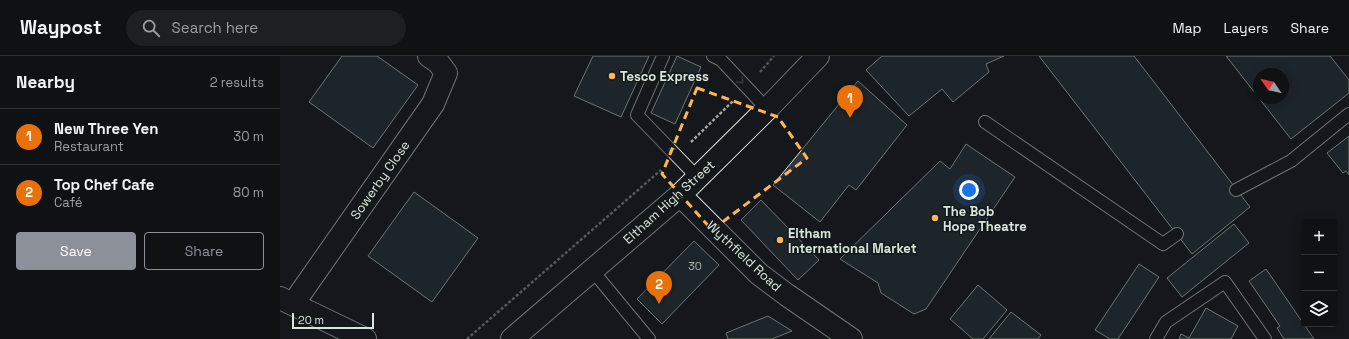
<!DOCTYPE html>
<html lang="en">
<head>
<meta charset="utf-8">
<style>
	:root { --surface:#0f1215; --page:#1d2022; --text:#f1f3f6; --muted:#9b9ea0; --line:#2f3234; --accent:#8c9099 }
	body { margin:0; font-family:"Space Grotesk",sans-serif; background:var(--page); color:var(--text) }
	.controls { position:absolute; right:12px; bottom:12px; display:grid; overflow:hidden; border-radius:4px; box-shadow:0 2px 10px #0003 }
	.controls button { width:36px; height:36px; display:grid; place-items:center; padding:0; border:0; border-bottom:1px solid var(--line); background:var(--surface); color:var(--text); font:20px sans-serif }
	.compass { position:absolute; left:973px; top:12px; width:36px; height:36px; border-radius:50%; background:var(--surface); box-shadow:0 2px 10px #0003; rotate:304deg }
	.scale { position:absolute; left:12px; bottom:10px; width:82px; box-sizing:border-box; padding-left:4px; border:2px solid #d8e6dc; border-top:0; font-size:11px; line-height:14px; white-space:nowrap; color:#d8e6dc; -webkit-text-stroke:3px #14181c; paint-order:stroke }
	.you { position:absolute; left:689px; top:134px; width:14px; height:14px; margin:-10px; border:3px solid #fff; border-radius:50%; background:#1a73e8; box-shadow:0 0 0 6px #1a73e833 }
	.badge { display:grid; place-items:center; width:26px; height:26px; border-radius:50%; background:var(--accent); color:#fff; font-size:13px; font-weight:700 }
	.pin { position:absolute; translate:-50% -33px; filter:drop-shadow(0 1px 2px #0008) }
	.pin::after { content:''; position:absolute; top:21px; width:14px; height:12px; background:inherit; clip-path:polygon(0 0,100% 0,50% 100%) }
	.list { margin:0; padding:0; list-style:none }
	h2 { display:flex; justify-content:space-between; align-items:center; height:52px; margin:0; padding:0 16px; font-size:17px }
	h2 small { font-size:13px; font-weight:400; color:var(--muted) }
	.list li { display:grid; grid-template-columns:26px 1fr auto; gap:12px; align-items:center; box-sizing:border-box; height:56px; padding:0 16px; border-top:1px solid var(--line) }
	.list b { display:block; font-size:15px; white-space:nowrap }
	.list p { margin:0; font-size:13px; white-space:nowrap; color:var(--muted) }
	.list em { font-size:13px; font-style:normal; color:var(--muted) }
	.actions { display:flex; gap:8px; padding:12px 16px }
	.actions a { flex:1; padding:9px 0; border:1px solid var(--accent); border-radius:4px; text-align:center; font-size:14px; color:var(--accent) }
	.actions .main { background:var(--accent); color:#fff }
	.icon { flex:none; width:22px; height:22px; fill:none; stroke:currentColor; stroke-width:2; stroke-linecap:round; stroke-linejoin:round }
	.map { position:relative; flex:none; width:1069px; height:283px; overflow:hidden }
	header { display:flex; align-items:center; gap:24px; box-sizing:border-box; height:56px; padding:0 20px; background:var(--surface); border-bottom:1px solid var(--line) }
	header strong { font-size:19px }
	nav { display:flex; gap:22px; margin-inline-start:auto; font-size:14px }
	.search { width:280px; height:36px; background:var(--page); display:flex; align-items:center; gap:10px; box-sizing:border-box; padding:0 14px; border-radius:22px; color:var(--muted); font-size:15px }
	main { display:flex }
	aside { flex:1; background:var(--surface) }
	.map>svg:first-child { display:block }
	.building { fill:#2c363c; stroke:#d8e6dc; fill-rule:evenodd }
	.lines { fill:none; stroke-linecap:round; stroke-linejoin:round }
	.lane-casing { stroke:#d8e6dc; stroke-width:14 }
	.street-casing { stroke:#d8e6dc; stroke-width:24 }
	.secondary-casing { stroke:#d8e6dc; stroke-width:24 }
	.primary-casing { stroke:#d8e6dc; stroke-width:24 }
	.path { stroke:#9da8a2; stroke-width:2.5; stroke-dasharray:3 2; stroke-linecap:butt }
	.lane { stroke:#14181c; stroke-width:12 }
	.street { stroke:#14181c; stroke-width:22 }
	.secondary { stroke:#14181c; stroke-width:22 }
	.primary { stroke:#14181c; stroke-width:22 }
	.oneway { stroke:#59605f }
	.marked { fill:none; stroke:#ffb74d; stroke-width:3; stroke-dasharray:8 5; stroke-linejoin:round }
	.poi-dot { fill:#ffb74d; stroke:#14181c; stroke-width:1.5 }
	.labels { text-anchor:middle; dominant-baseline:central; stroke-width:3; stroke-linejoin:round; paint-order:stroke }
	.number-label { font-size:11px; fill:#adbab4 }
	.poi-label { font-size:13px; font-weight:bold; fill:#d8e6dc; stroke:#14181c; text-anchor:start }
	.street-label { font-size:13px; fill:#d8e6dc; stroke:#14181c }
</style>
</head>
<body>
<header>
<strong>Waypost</strong>
<div class="search"><svg class="icon" aria-label="search" viewBox="0 0 24 24"><circle cx="10" cy="10" r="6"/><path d="M15 15l6 6"/></svg>Search here</div>
<nav><a>Map</a><a>Layers</a><a>Share</a></nav>
</header>
<main>
<aside>
<h2>Nearby<small>2 results</small></h2>
<ul class="list">
<li><span class="badge" style="background:#e8710a">1</span><div><b>New Three Yen</b><p>Restaurant</p></div><em>30 m</em></li>
<li><span class="badge" style="background:#e8710a">2</span><div><b>Top Chef Cafe</b><p>Café</p></div><em>80 m</em></li>
</ul>
<div class="actions"><a class="main">Save</a><a>Share</a></div>
</aside>
<div class="map">
<svg width="1069" height="283" viewBox="0 0 1069 283">
	<rect width="100%" height="100%" fill="#14181c"/>
	<g class="building">
		<path d="M62 0H97L138 29 93 92 29 46Z"/>
		<path d="M313 0H369L341 61 294 40Z"/>
		<path d="M397 0 421 11 395 68 371 57Z"/>
		<path d="M602 0H724L706 8 709 16 673 46 662 33 629 60 586 14Z"/>
		<path d="M759 0H854L970 151 912 198Z"/>
		<path d="M946 0H1050L1069 24V37L1011 83ZM979 18H1003V42H979Z"/>
		<path d="M578 25 627 69 576 134 569 129 540 166 493 129Z"/>
		<path d="M1069 80V119L1066 115 1063 117 1047 97Z"/>
		<path d="M686 88 735 121 646 253 634 258 601 237 598 227 560 203 660 105 670 113Z"/>
		<path d="M134 136 198 182 152 246 88 200Z"/>
		<path d="M481 144 539 204 518 224 461 164Z"/>
		<path d="M954 168 969 187 902 241 887 222Z"/>
		<path d="M414 185 439 209 382 268 357 243Z"/>
		<path d="M859 208 879 221 838 283H830L815 274Z"/>
		<path d="M986 213 1034 283H1004L997 272 1000 270 969 225Z"/>
		<path d="M698 229 727 254 703 283H693L670 263Z"/>
		<path d="M926 252 958 270 951 283H899L901 278 909 282Z"/>
		<path d="M731 256 761 279 758 283H709Z"/>
		<path d="M488 260 512 275 492 283H448L446 277Z"/>
	</g>
	<g class="lines">
		<defs>
			<g id="lane">
				<path d="M383 0 357 59 418 122"/>
				<path d="M433 0 441 4 487 53"/>
				<path d="M705 66 883 188 897 178"/>
				<path d="M956 134 1011 105 1069 58"/>
				<path d="M312 214 369 283"/>
				<path d="M876 283 886 266 945 226 985 283"/>
			</g>
			<g id="street">
				<path d="M400 139 479 218 507 239 571 283"/>
				<path d="M13 248 153 48 166 17 158 6 149 0"/>
			</g>
			<path id="secondary" d="M0 242 85 283"/>
			<path id="primary" d="M232 283 400 139 487 53 538 0"/>
		</defs>
		<use href="#lane" class="lane-casing"/>
		<use href="#street" class="street-casing"/>
		<use href="#secondary" class="secondary-casing"/>
		<use href="#primary" class="primary-casing"/>
		<g class="path">
			<path d="M480 16 494 0"/>
			<path d="M411 86 453 45"/>
			<path d="M187 283 381 114"/>
		</g>
		<use href="#lane" class="lane"/>
		<use href="#street" class="street"/>
		<use href="#secondary" class="secondary"/>
		<use href="#primary" class="primary"/>
	</g>
	<defs><path id="oneway-chevron" d="M-2-3.5L2.5 0L-2 3.5" fill="none" stroke-width="1.6" stroke-linecap="round" stroke-linejoin="round"/></defs>
	<g class="oneway">
		<use href="#oneway-chevron" transform="translate(461 25) rotate(46)"/>
		<use href="#oneway-chevron" transform="translate(391 94) rotate(-135)"/>
	</g>
	<path d="M0 0H1069V283H0ZM417 32 498 61 527 102 432 174 382 118Z" fill="#14181c" fill-opacity=".55" fill-rule="evenodd"/>
	<path class="marked" d="M417 32 498 61 527 102 432 174 382 118Z"/>
	<g class="poi-dot">
		<circle cx="332" cy="20" r="4"/>
		<circle cx="655" cy="162" r="4"/>
		<circle cx="500" cy="184" r="4"/>
	</g>
	<g class="labels">
		<g class="number-label">
			<text x="415" y="210">30</text>
		</g>
		<g class="poi-label">
			<text x="340" y="20">Tesco Express</text>
			<text x="663" y="155">The Bob<tspan x="663" dy="15">Hope Theatre</tspan></text>
			<text x="508" y="177">Eltham<tspan x="508" dy="15">International Market</tspan></text>
		</g>
		<g class="street-label">
			<text transform="translate(100 124) rotate(-55)">Sowerby Close</text>
			<text transform="translate(389 146) rotate(-42)">Eltham High Street</text>
			<text transform="translate(464 200) rotate(43)">Wythfield Road</text>
		</g>
	</g>
</svg>
<div class="controls">
<button>+</button>
<button>−</button>
<button><svg class="icon" aria-label="layers" viewBox="0 0 24 24"><path d="M12 4l9 5-9 5-9-5zM3 14l9 5 9-5"/></svg></button>
</div>
<svg class="compass" viewBox="-18 -18 36 36"><path d="M0-13l5 13h-10z" fill="#e53935"/><path d="M0 13l5-13h-10z" fill="#9b9ea0"/></svg>
<div class="scale">20 m</div>
<div class="you"></div>
<div class="pin badge" style="left:570px;top:62px;background:#e8710a">1</div>
<div class="pin badge" style="left:379px;top:248px;background:#e8710a">2</div>
</div>
</main>
</body>
</html>
